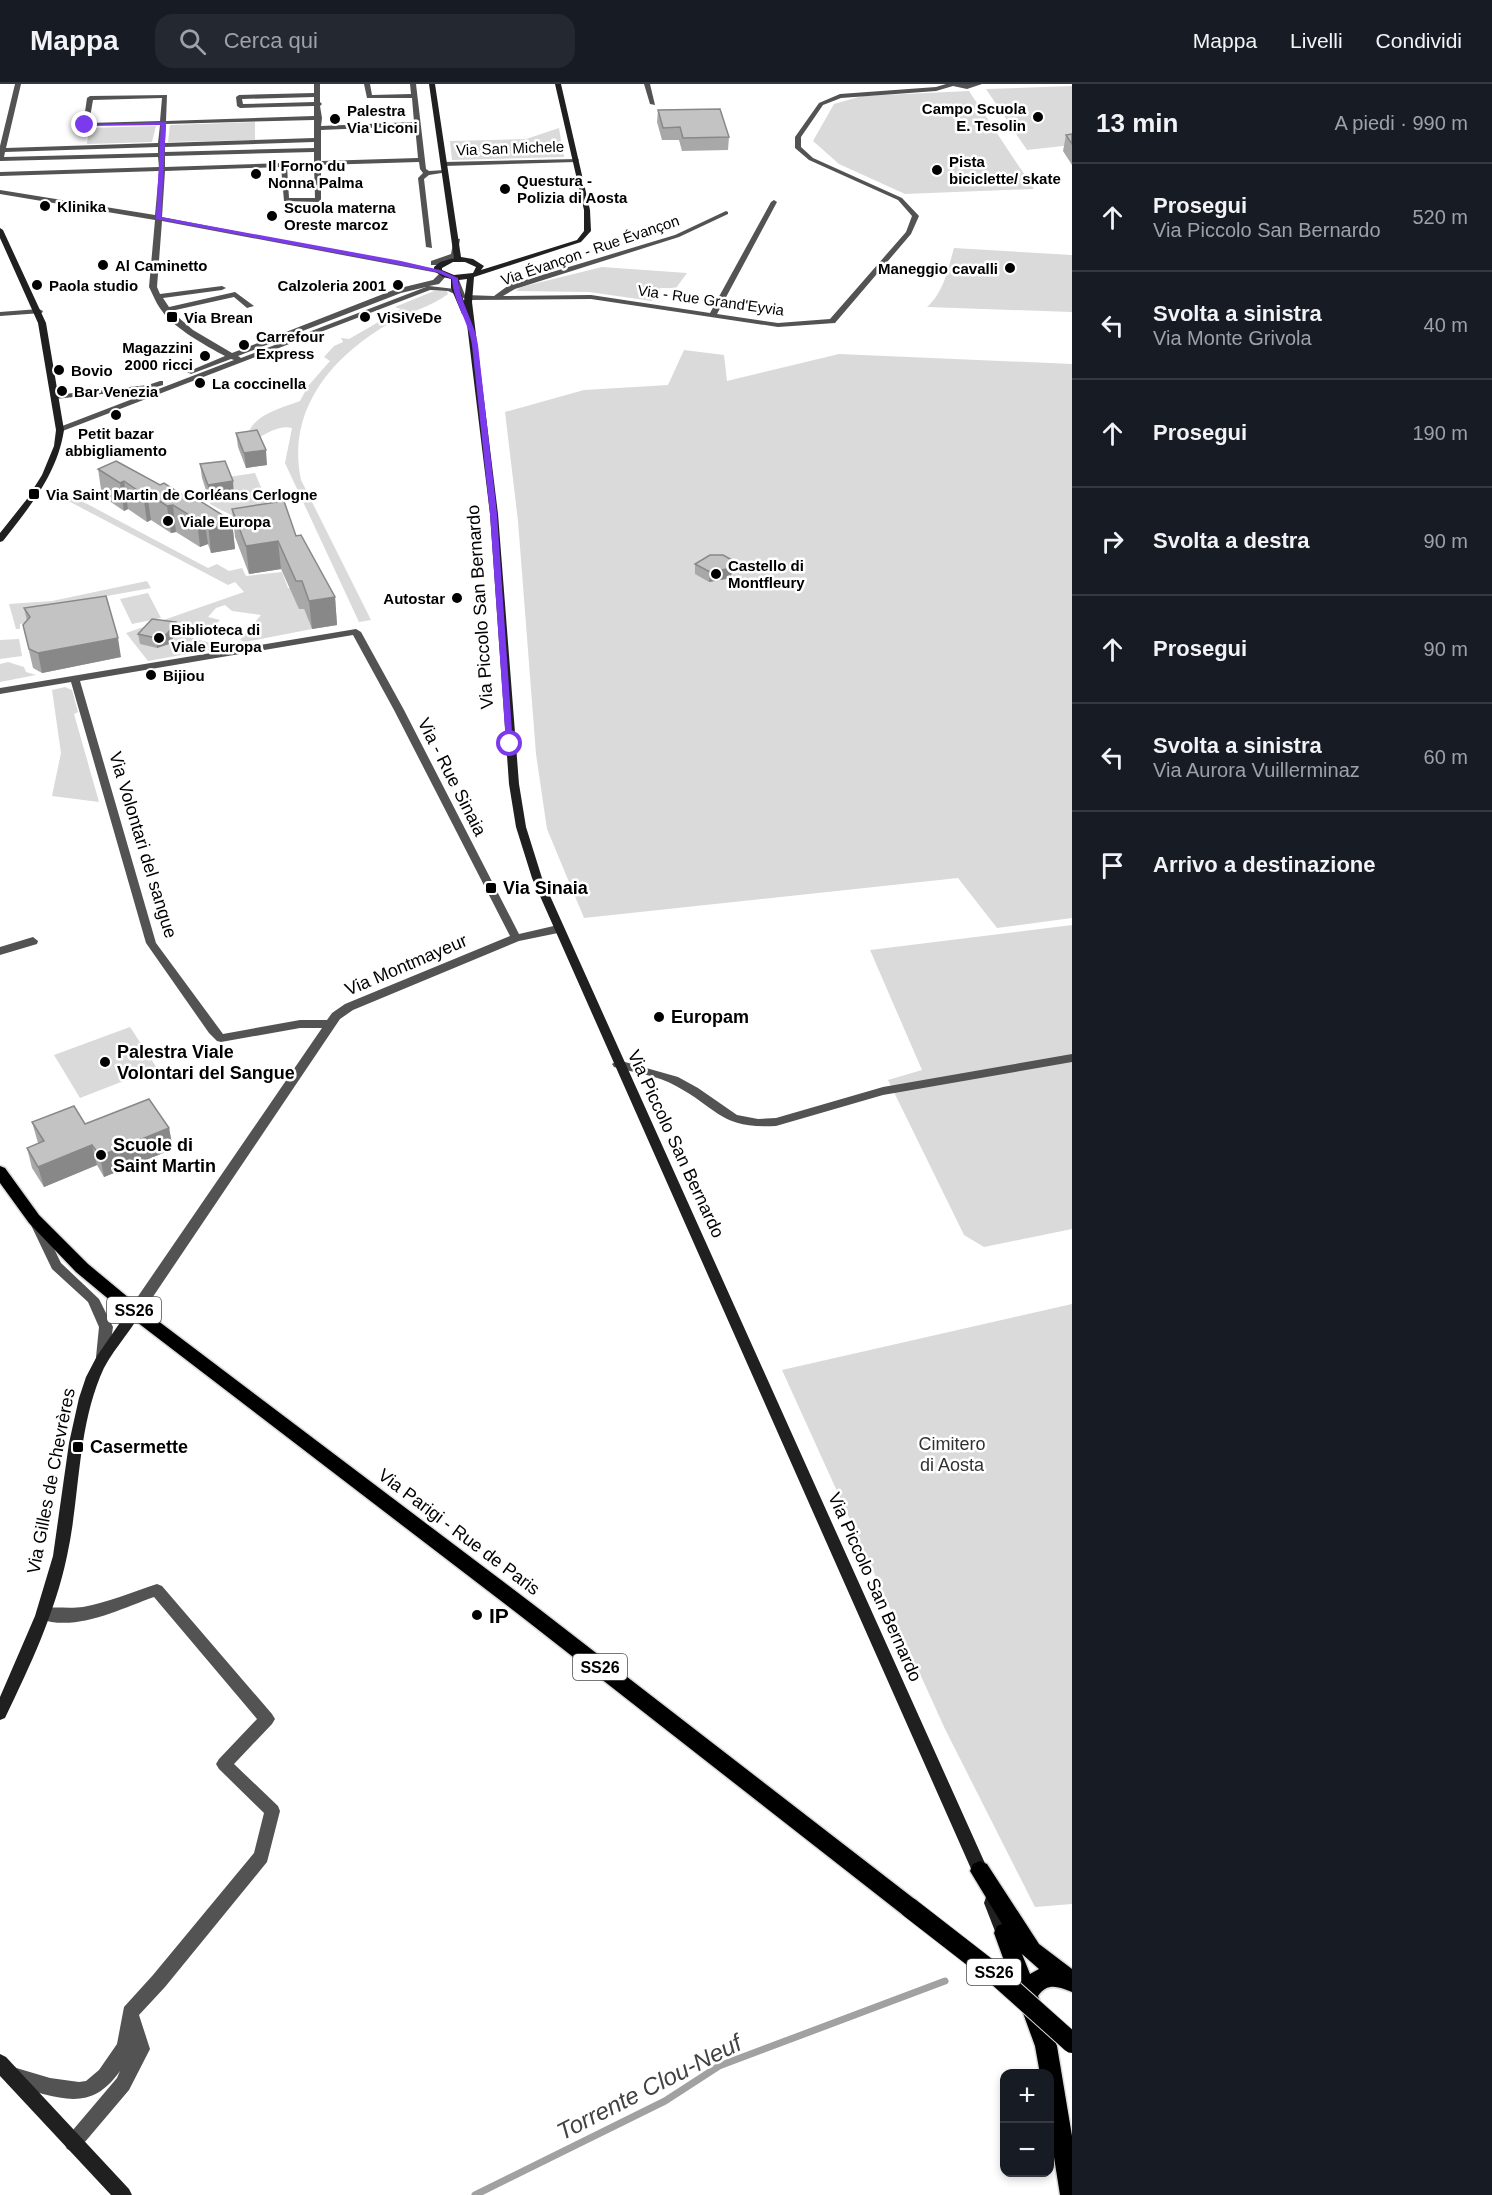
<!DOCTYPE html>
<html lang="it">
<head>
<meta charset="utf-8">
<style>
	:root { --surface:#171b24; --page:#242831; --text:#f1f3f6; --muted:#9ea1a6; --line:#363941 }
	body { margin:0; font-family:Arial,sans-serif; background:var(--page); color:var(--text) }
	.controls { position:absolute; right:18px; bottom:18px; display:grid; overflow:hidden; border-radius:12px; box-shadow:0 3px 9px #0003 }
	.controls button { width:54px; height:54px; display:grid; place-items:center; padding:0; border:0; border-bottom:2px solid var(--line); background:var(--surface); color:var(--text); font:30px sans-serif }
	.stop { position:absolute; width:18px; height:18px; margin:-14px; border:4px solid #7c3aed; border-radius:50%; background:#fff }
	.stop.end { background:#7c3aed; border-color:#fff; box-shadow:0 2px 6px #0008 }
	.list { margin:0; padding:0; list-style:none }
	h2 { display:flex; justify-content:space-between; align-items:center; height:78px; margin:0; padding:0 24px; font-size:26px }
	h2 small { font-size:20px; font-weight:400; color:var(--muted) }
	.list li { display:grid; grid-template-columns:39px 1fr auto; gap:18px; align-items:center; box-sizing:border-box; height:108px; padding:0 24px; border-top:2px solid var(--line) }
	.list b { display:block; font-size:22px; white-space:nowrap }
	.list p { margin:0; font-size:20px; white-space:nowrap; color:var(--muted) }
	.list em { font-size:20px; font-style:normal; color:var(--muted) }
	.icon { flex:none; width:33px; height:33px; fill:none; stroke:currentColor; stroke-width:2; stroke-linecap:round; stroke-linejoin:round }
	.map { position:relative; flex:none; width:1072px; height:2111px; overflow:hidden }
	header { display:flex; align-items:center; gap:36px; box-sizing:border-box; height:84px; padding:0 30px; background:var(--surface); border-bottom:2px solid var(--line) }
	header strong { font-size:28px }
	nav { display:flex; gap:33px; margin-inline-start:auto; font-size:21px }
	.search { width:420px; height:54px; background:var(--page); display:flex; align-items:center; gap:15px; box-sizing:border-box; padding:0 21px; border-radius:18px; color:var(--muted); font-size:22px }
	main { display:flex }
	aside { flex:1; background:var(--surface) }
	.map>svg:first-child { display:block }
	.green { fill:#dadada }
	.lines { fill:none; stroke-linecap:round; stroke-linejoin:round }
	.stream { stroke:#a1a1a1; stroke-width:7 }
	.primary-casing { stroke:#dbdbdb; stroke-width:3 }
	.street { fill:#535353; fill-rule:evenodd }
	.secondary { fill:#202020; fill-rule:evenodd }
	.primary { fill:#000; fill-rule:evenodd }
	.primary-bridge-casing { stroke:#dbdbdb; stroke-width:22; stroke-linecap:butt }
	.primary-bridge { stroke:#000; stroke-width:20 }
	.wall { fill:#a8a8a8 }
	.shaded-wall { fill:#888 }
	.building { fill:#c3c3c3; stroke:#888; stroke-width:1.5 }
	.route { fill:#7c3aed }
	.poi-dot { fill:#000; stroke:#fff; stroke-width:2 }
	.labels { text-anchor:middle; dominant-baseline:central; stroke-width:5; stroke-linejoin:round; paint-order:stroke }
	.far-poi-label { font-size:15px; font-weight:bold; fill:#000; stroke:#fff; text-anchor:start }
	.far-street-label { font-size:15px; fill:#000; stroke:#fff }
	.shield { fill:#fff; stroke:#4c4c4c; stroke-width:1.5 }
	.shield-label { font-size:16px; font-weight:bold; fill:#000 }
	.street-label { font-size:18px; fill:#000; stroke:#fff }
	.poi-label { font-size:18px; font-weight:bold; fill:#000; stroke:#fff; text-anchor:start }
	.park-label { font-size:18px; fill:#313131; stroke:#fff }
	.near-poi-label { font-size:21px; font-weight:bold; fill:#000; stroke:#fff; text-anchor:start }
	.near-water-label { font-size:24px; font-style:italic; fill:#424242; stroke:#fff }
</style>
</head>
<body>
<header>
<strong>Mappa</strong>
<div class="search"><svg class="icon" aria-label="search" viewBox="0 0 24 24"><circle cx="10" cy="10" r="6"/><path d="M15 15l6 6"/></svg>Cerca qui</div>
<nav><a>Mappa</a><a>Livelli</a><a>Condividi</a></nav>
</header>
<main>
<div class="map">
<svg width="1072" height="2111" viewBox="0 0 1072 2111">
	<rect width="100%" height="100%" fill="#fff"/>
	<g class="green">
		<path d="M1072 2V61L1027 66 986 5Z"/>
		<path d="M969 7 1034 105 905 110 839 80 813 57 834 20 862 12Z"/>
		<path d="M255 38V56L168 58 170 41Z"/>
		<path d="M156 42 152 58 87 60 89 44Z"/>
		<path d="M559 44 562 63H557V66H563L564 73 452 76 450 57 526 55Z"/>
		<path d="M954 164 1072 171V228L927 223C944 208 948 185 954 164Z"/>
		<path d="M602 183 687 189 676 204H660L652 217 589 208 516 207 521 203Z"/>
		<path d="M434 207H447L448 210C431 223 408 228 390 239 332 272 286 326 301 396L371 536 359 538 285 379 292 344C281 341 269 348 260 353L249 347C258 329 282 324 300 317L308 302 330 277 324 273 334 262 343 258 341 254 349 255 401 225 395 223Z"/>
		<path d="M684 266 724 271 727 297 839 270 1072 280V834L997 844 958 794 584 834 547 745 536 670 518 437 505 328 584 306 668 301Z"/>
		<path d="M255 389 276 439C253 443 230 431 210 420V416L236 411 228 393Z"/>
		<path d="M57 411 74 413 208 484 217 480 229 487 242 484 246 492 282 488 288 504H291L304 525 312 545 245 558 240 556 261 531 232 527 225 521 216 524 208 533 220 536 216 540 223 543 218 548 196 544 182 551 214 560V565L148 577 126 549 244 508 235 498 228 501Z"/>
		<path d="M147 497 151 504 107 512 108 528 20 540V545H16L9 520 52 517Z"/>
		<path d="M148 509 161 534 132 540 120 515Z"/>
		<path d="M19 555 22 572 0 575V556Z"/>
		<path d="M8 578 24 583 26 588 36 591 0 598V580Z"/>
		<path d="M65 603 72 606 78 628 74 630 99 718 52 712 61 669 52 606Z"/>
		<path d="M1072 841V1145L984 1163 964 1151 888 996 922 986 870 866Z"/>
		<path d="M130 943 157 984 80 1014 54 971Z"/>
		<path d="M1072 1220V1820L1035 1823 945 1645 782 1286Z"/>
	</g>
	<g class="lines">
		<path class="stream" d="M475 2111 665 2017 719 1982 945 1897"/>
		<defs>
			<g id="primary">
				<path d="M0 1082 5 1084 39 1131 88 1180 141 1224 534 1521 917 1817 920 1824 917 1831 910 1834 903 1831 522 1533 129 1232 76 1188 29 1139 0 1099Z"/>
				<path d="M980 1777 987 1780 1039 1860 1072 1885V1908C1058 1903 1048 1898 1038 1912L1057 1962 1072 2052V2111H1060L1050 2048V1990H1040L1035 1962 994 1849 997 1842 1002 1840 970 1787 973 1780ZM1022 1870 1039 1885 1030 1890Z"/>
			</g>
		</defs>
		<use href="#primary" class="primary-casing"/>
		<g class="street">
			<path d="M15 0H21L6 64 158 59 160 41 83 42 87 14 90 12 167 11 166 37 314 32V22L240 24 237 22 236 13 239 11 314 9V0H320V18L322 20 320 22 322 34 321 42 414 38 412 14H367L364 0H370L372 11 411 10 410 0H416L426 85 429 87 445 86 448 88 429 91 424 95 432 164 426 163 418 94 423 89 420 85 419 78 321 81V116L318 118 284 117 281 83 165 87 162 133 442 187 438 189 162 137 157 203 160 210 222 202 226 204 222 206 163 214 169 223 235 208 254 222 247 224 234 213 171 227 193 246 232 269 396 205 433 196 440 189 447 191 439 200 429 202 455 205 451 196 455 194 459 196 465 211 494 212 509 201 675 151 726 127 728 128V130L679 153 515 205 503 212 591 211 710 229 771 118 774 116 777 118 717 230 778 239 830 235 906 148 912 132 898 116 809 76 795 64V53L819 19 840 10 936 3 946 0H982L967 5 953 2 936 7 841 14 823 21 801 53V63L813 74 902 114 919 132 911 150 835 239 778 243 591 215 468 216 448 207 430 206 60 348 56 346 57 344 234 276 231 275 191 290 187 288 225 272C206 262 174 244 162 227 157 221 153 211 149 203L155 136 0 110V106L155 131 159 87 0 92V88L159 83 158 73 0 77V62ZM314 13V18L243 20 242 15ZM162 14 160 37 89 39 93 16ZM314 36V54L165 59 166 40ZM415 42 418 74 321 77V46ZM314 58V64L165 68V63ZM158 63V69L4 73 5 68ZM314 68V78L165 83V72ZM287 82H314L315 114H289ZM426 203 241 274 238 272 401 209Z"/>
			<path d="M644 0H650L655 21 650 20Z"/>
			<path d="M578 75 579 76 576 78 444 82 441 80 444 78Z"/>
			<path d="M454 154 460 155 457 173 437 181H431V177L451 170Z"/>
			<path d="M39 225 43 227 42 229 0 232V228Z"/>
			<path d="M160 297H163V301L149 305 55 315 51 313 55 311 148 301Z"/>
			<path d="M356 545 361 548 404 626 519 850 558 841 563 845 558 849 519 857 353 926 340 935 140 1232H130L129 1228 130 1224 322 944H300L221 958 217 957 209 949 146 859 71 598 0 610V604ZM353 551 394 626 510 852 345 920 332 929 327 936H300L223 950 156 859 80 597Z"/>
			<path d="M33 853 38 857 37 860 0 871V863Z"/>
			<path d="M1072 970V978L883 1011 776 1042C720 1045 719 1025 676 1002 657 991 635 989 614 983L612 980 618 976 678 993 698 1004 737 1031 758 1035 776 1034 883 1003Z"/>
			<path d="M36 1134 40 1136 61 1179 99 1215 113 1243 108 1277 103 1278 98 1277 96 1273 99 1243 88 1218 52 1185 30 1139 32 1136Z"/>
			<path d="M157 1500 162 1502 272 1630 275 1635 272 1640 234 1680 278 1722 280 1727 267 1778 165 1903 139 1931 150 1965 129 2006 79 2065 73 2068 67 2065 64 2059 67 2053 117 1994 120 1987C98 2018 77 2019 43 2010 31 2006 18 2003 7 1998L4 1992 7 1986 13 1983 50 1994 79 1998 86 1997 99 1986 117 1960 124 1923 153 1891 254 1769 264 1729 219 1685 216 1680 219 1675 257 1635 154 1513C120 1525 76 1548 40 1535L38 1530 40 1525C49 1522 70 1525 83 1523 108 1518 133 1508 157 1500Z"/>
		</g>
		<g class="secondary">
			<path d="M429 0H435L461 173 473 175 484 182 481 186 577 156 584 147V126L555 0H561L590 126 591 147 581 158 474 193 472 218 498 430 519 700 526 743 542 794 988 1786 990 1791 988 1796 982 1799 976 1796 532 794 516 743 509 700 490 430 466 232 462 230 451 204V195L443 193 434 187V183L440 178 454 174ZM465 178 476 183 473 189 454 191 442 186V184L453 178ZM467 195 464 217 459 204V196Z"/>
			<path d="M0 144 3 146 46 239 64 346C57 391 30 422 3 457L0 458V449L27 415 42 391 54 362 56 346 38 239 0 154Z"/>
			<path d="M135 1223 140 1224 141 1228C129 1251 109 1269 100 1293 77 1350 80 1413 67 1472 55 1529 30 1582 5 1634L0 1636V1613L35 1532 53 1472 69 1359 79 1314 86 1293 97 1272 130 1224Z"/>
			<path d="M992 1811 998 1813 1012 1849 1010 1855 1004 1857 998 1855 984 1819 986 1813Z"/>
			<path d="M0 1970 6 1973 129 2105 132 2111H111L0 1992Z"/>
		</g>
		<use href="#primary" class="primary"/>
		<defs>
			<path id="primary-bridge" d="M910 1824 995 1890 1072 1959"/>
		</defs>
		<use href="#primary-bridge" class="primary-bridge-casing"/>
		<use href="#primary-bridge" class="primary-bridge"/>
	</g>
	<g class="wall">
		<path d="M658 26 729 53 728 66 682 67 679 56H662L657 38Z"/>
		<path d="M1072 50V81L1063 67 1066 51Z"/>
		<path d="M236 349 267 381 246 384 238 363Z"/>
		<path d="M200 380 234 412 209 415 202 394Z"/>
		<path d="M98 385 160 401 184 412 232 437 235 465 211 469 208 460 200 463 176 448 171 449 151 436 147 438 128 425 124 427 102 412Z"/>
		<path d="M232 425 296 452 335 513 337 541 312 545 304 525H299L281 485 249 490 235 453Z"/>
		<path d="M695 480 732 484 731 494 709 498 695 490Z"/>
		<path d="M24 524 121 573 42 589 33 584 23 541 27 537Z"/>
		<path d="M176 538 177 548 169 560 157 564 140 560 138 550Z"/>
		<path d="M32 1038 169 1044 173 1065 104 1093 97 1081 44 1103 32 1084 27 1064 38 1059Z"/>
	</g>
	<g class="shaded-wall">
		<path d="M266 366 267 381 246 384 244 369Z"/>
		<path d="M124 397 128 425 124 427 120 399Z"/>
		<path d="M233 397 234 412 209 415 208 401Z"/>
		<path d="M147 409 151 436 147 438 143 410Z"/>
		<path d="M173 421 176 448 171 449 167 422Z"/>
		<path d="M204 432 208 460 200 463 197 436Z"/>
		<path d="M232 437 235 465 211 469 208 441Z"/>
		<path d="M278 457 281 485 249 490 246 462Z"/>
		<path d="M732 484 731 494 709 498 710 488Z"/>
		<path d="M335 513 337 541 312 545 309 517Z"/>
		<path d="M176 538 177 548 169 560 157 564 156 554Z"/>
		<path d="M118 554 121 573 42 589 38 569Z"/>
		<path d="M169 1044 173 1065 104 1093 100 1072Z"/>
		<path d="M92 1061 97 1081 44 1103 38 1083Z"/>
	</g>
	<g class="building">
		<path d="M720 25 729 53 683 54 680 43 663 44 658 26Z"/>
		<path d="M1072 50V60L1066 51Z"/>
		<path d="M257 346 266 366 244 369 236 349Z"/>
		<path d="M116 377 160 401 164 399 184 412 189 410 232 437 208 441 204 432 197 436 173 421 167 422 147 409 143 410 124 397 120 399 98 385Z"/>
		<path d="M225 377 233 397 208 401 200 380Z"/>
		<path d="M284 417 296 452 301 451 335 513 309 517 302 497H296L278 457 246 462 232 425Z"/>
		<path d="M710 471H723L732 476V484L710 488 695 480Z"/>
		<path d="M106 512 118 554 38 569 29 565 23 541 30 533 24 524Z"/>
		<path d="M152 535 176 538 167 550 156 554 138 550Z"/>
		<path d="M149 1015 169 1044 100 1072 92 1061 38 1083 27 1064 44 1057 32 1038 74 1022 85 1040Z"/>
	</g>
	<path class="route" d="M166 38 161 133 401 177 440 186 458 194C459 217 475 238 478 261L497 430 513 662 506 660 490 430 472 261C469 238 453 217 452 195L436 188 401 181 156 135 161 41H83Z"/>
	<g class="poi-dot">
		<circle cx="1038" cy="33" r="6"/>
		<circle cx="335" cy="35" r="6"/>
		<circle cx="937" cy="86" r="6"/>
		<circle cx="256" cy="90" r="6"/>
		<circle cx="505" cy="105" r="6"/>
		<circle cx="45" cy="122" r="6"/>
		<circle cx="272" cy="132" r="6"/>
		<circle cx="103" cy="181" r="6"/>
		<circle cx="1010" cy="184" r="6"/>
		<circle cx="37" cy="201" r="6"/>
		<circle cx="398" cy="201" r="6"/>
		<rect x="166" y="227" width="12" height="12" rx="3"/>
		<circle cx="365" cy="233" r="6"/>
		<circle cx="244" cy="261" r="6"/>
		<circle cx="205" cy="272" r="6"/>
		<circle cx="59" cy="286" r="6"/>
		<circle cx="200" cy="299" r="6"/>
		<circle cx="62" cy="307" r="6"/>
		<circle cx="116" cy="331" r="6"/>
		<rect x="28" y="404" width="12" height="12" rx="3"/>
		<circle cx="168" cy="437" r="6"/>
		<circle cx="716" cy="490" r="6"/>
		<circle cx="457" cy="514" r="6"/>
		<circle cx="159" cy="554" r="6"/>
		<circle cx="151" cy="591" r="6"/>
		<rect x="485" y="798" width="12" height="12" rx="3"/>
		<circle cx="659" cy="933" r="6"/>
		<circle cx="105" cy="978" r="6"/>
		<circle cx="101" cy="1071" r="6"/>
		<rect x="72" y="1357" width="12" height="12" rx="3"/>
		<circle cx="477" cy="1531" r="6"/>
	</g>
	<g class="labels">
		<g class="far-poi-label">
			<text x="1026" y="24" text-anchor="end">Campo Scuola<tspan x="1026" dy="17">E. Tesolin</tspan></text>
			<text x="347" y="26">Palestra<tspan x="347" dy="17">Via Liconi</tspan></text>
			<text x="949" y="77">Pista<tspan x="949" dy="17">biciclette/ skate</tspan></text>
			<text x="268" y="81">Il Forno du<tspan x="268" dy="17">Nonna Palma</tspan></text>
			<text x="517" y="96">Questura -<tspan x="517" dy="17">Polizia di Aosta</tspan></text>
			<text x="57" y="122">Klinika</text>
			<text x="284" y="123">Scuola materna<tspan x="284" dy="17">Oreste marcoz</tspan></text>
			<text x="115" y="181">Al Caminetto</text>
			<text x="998" y="184" text-anchor="end">Maneggio cavalli</text>
			<text x="49" y="201">Paola studio</text>
			<text x="386" y="201" text-anchor="end">Calzoleria 2001</text>
			<text x="184" y="233">Via Brean</text>
			<text x="377" y="233">ViSiVeDe</text>
			<text x="256" y="252">Carrefour<tspan x="256" dy="17">Express</tspan></text>
			<text x="193" y="263" text-anchor="end">Magazzini<tspan x="193" dy="17">2000 ricci</tspan></text>
			<text x="71" y="286">Bovio</text>
			<text x="212" y="299">La coccinella</text>
			<text x="74" y="307">Bar Venezia</text>
			<text x="116" y="349" text-anchor="middle">Petit bazar<tspan x="116" dy="17">abbigliamento</tspan></text>
			<text x="46" y="410">Via Saint Martin de Corléans Cerlogne</text>
			<text x="180" y="437">Viale Europa</text>
			<text x="728" y="481">Castello di<tspan x="728" dy="17">Montfleury</tspan></text>
			<text x="445" y="514" text-anchor="end">Autostar</text>
			<text x="171" y="545">Biblioteca di<tspan x="171" dy="17">Viale Europa</tspan></text>
			<text x="163" y="591">Bijiou</text>
		</g>
		<g class="far-street-label">
			<text transform="translate(510 64) rotate(-2)">Via San Michele</text>
			<text transform="translate(590 166) rotate(-19)">Via Évançon - Rue Évançon</text>
			<text transform="translate(711 216) rotate(8)">Via - Rue Grand'Eyvia</text>
		</g>
		<g class="shield">
			<rect x="107" y="1213" width="54" height="26" rx="4.5"/>
			<rect x="573" y="1570" width="54" height="26" rx="4.5"/>
			<rect x="967" y="1875" width="54" height="26" rx="4.5"/>
		</g>
		<g class="shield-label">
			<text x="134" y="1226">SS26</text>
			<text x="600" y="1583">SS26</text>
			<text x="994" y="1888">SS26</text>
		</g>
		<g class="street-label">
			<text transform="translate(480 523) rotate(-94)">Via Piccolo San Bernardo</text>
			<text transform="translate(452 693) rotate(63)">Via - Rue Sinaia</text>
			<text transform="translate(143 761) rotate(73)">Via Volontari del sangue</text>
			<text transform="translate(406 881) rotate(-23)">Via Montmayeur</text>
			<text transform="translate(676 1060) rotate(65)">Via Piccolo San Bernardo</text>
			<text transform="translate(51 1397) rotate(-79)">Via Gilles de Chevrères</text>
			<text transform="translate(459 1448) rotate(37)">Via Parigi - Rue de Paris</text>
			<text transform="translate(875 1503) rotate(66)">Via Piccolo San Bernardo</text>
		</g>
		<g class="poi-label">
			<text x="503" y="804">Via Sinaia</text>
			<text x="671" y="933">Europam</text>
			<text x="117" y="968">Palestra Viale<tspan x="117" dy="21">Volontari del Sangue</tspan></text>
			<text x="113" y="1061">Scuole di<tspan x="113" dy="21">Saint Martin</tspan></text>
			<text x="90" y="1363">Casermette</text>
		</g>
		<g class="park-label">
			<text x="952" y="1360">Cimitero<tspan x="952" dy="21">di Aosta</tspan></text>
		</g>
		<g class="near-poi-label">
			<text x="489" y="1531">IP</text>
		</g>
		<g class="near-water-label">
			<text transform="translate(649 2003) rotate(-27)">Torrente Clou-Neuf</text>
		</g>
	</g>
</svg>
<div class="controls">
<button>+</button>
<button>−</button>
</div>
<div class="stop" style="left:510px;top:660px"></div>
<div class="stop end" style="left:85px;top:41px"></div>
</div>
<aside>
<h2>13 min<small>A piedi · 990 m</small></h2>
<ul class="list">
<li><svg class="icon" aria-label="ahead" viewBox="0 0 24 24"><path d="M12 20V5M6 11l6-6 6 6"/></svg><div><b>Prosegui</b><p>Via Piccolo San Bernardo</p></div><em>520 m</em></li>
<li><svg class="icon" aria-label="left" viewBox="0 0 24 24"><path d="M17 20v-9H6M10 6l-5 5 5 5"/></svg><div><b>Svolta a sinistra</b><p>Via Monte Grivola</p></div><em>40 m</em></li>
<li><svg class="icon" aria-label="ahead" viewBox="0 0 24 24"><path d="M12 20V5M6 11l6-6 6 6"/></svg><div><b>Prosegui</b></div><em>190 m</em></li>
<li><svg class="icon" aria-label="right" viewBox="0 0 24 24"><path d="M7 20v-9h11M14 6l5 5-5 5"/></svg><div><b>Svolta a destra</b></div><em>90 m</em></li>
<li><svg class="icon" aria-label="ahead" viewBox="0 0 24 24"><path d="M12 20V5M6 11l6-6 6 6"/></svg><div><b>Prosegui</b></div><em>90 m</em></li>
<li><svg class="icon" aria-label="left" viewBox="0 0 24 24"><path d="M17 20v-9H6M10 6l-5 5 5 5"/></svg><div><b>Svolta a sinistra</b><p>Via Aurora Vuillerminaz</p></div><em>60 m</em></li>
<li><svg class="icon" aria-label="arrive" viewBox="0 0 24 24"><path d="M6 21V4h12l-3 4 3 4H6"/></svg><div><b>Arrivo a destinazione</b></div></li>
</ul>
</aside>
</main>
</body>
</html>
